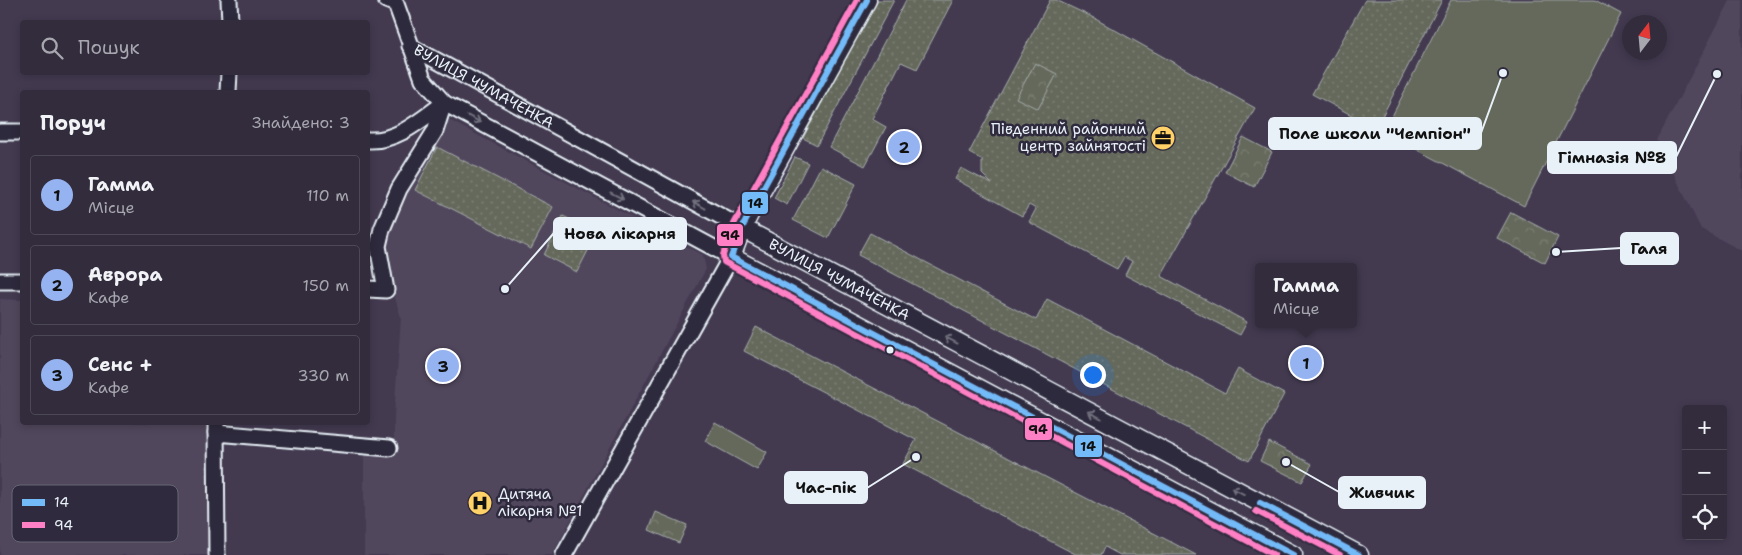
<!DOCTYPE html>
<html lang="uk">
<head>
<meta charset="utf-8">
<style>
	:root { --surface:#322c3c; --page:#3d3847; --text:#f1f3f6; --muted:#a8a7af; --line:#4d4856; --accent:#95b2f1 }
	body { margin:0; font-family:"Shantell Sans",sans-serif; background:var(--page); color:var(--text) }
	.controls { position:absolute; right:15px; bottom:15px; display:grid; overflow:hidden; border-radius:5px; box-shadow:0 2px 8px #0003 }
	.controls button { width:45px; height:45px; display:grid; place-items:center; padding:0; border:0; border-bottom:1px solid var(--line); background:var(--surface); color:var(--text); font:25px sans-serif }
	.compass { position:absolute; left:1622px; top:15px; width:45px; height:45px; border-radius:50%; background:var(--surface); box-shadow:0 2px 8px #0003; rotate:16deg }
	.you { position:absolute; left:1092px; top:374px; width:18px; height:18px; margin:-12px; border:4px solid #fff; border-radius:50%; background:#1a73e8; box-shadow:0 0 0 8px #1a73e833 }
	.badge { display:grid; place-items:center; width:32px; height:32px; border-radius:50%; background:var(--accent); color:#111; font-size:16px; font-weight:700 }
	.pin { position:absolute; translate:-50% -50%; border:2px solid #fff; box-shadow:0 1px 5px #0006 }
	.popup { position:absolute; left:1255px; top:263px; width:102px; height:65px; box-sizing:border-box; display:grid; place-content:center; border-radius:5px; background:var(--surface); filter:drop-shadow(0 1px 4px #0005); font-size:16px; white-space:nowrap; color:var(--muted) }
	.popup b { font-size:19px; color:var(--text) }
	.popup::after { content:''; position:absolute; left:50%; top:100%; margin-left:-10px; border:10px solid transparent; border-top-color:var(--surface) }
	.list { margin:0; padding:0; list-style:none }
	h2 { display:flex; justify-content:space-between; align-items:center; height:65px; margin:0; padding:0 20px; font-size:21px }
	h2 small { font-size:16px; font-weight:400; color:var(--muted) }
	.list li { display:grid; grid-template-columns:32px 1fr auto; gap:15px; align-items:center; box-sizing:border-box; height:80px; margin:0 10px 10px; padding:0 10px; border:1px solid var(--line); border-radius:5px }
	.list b { display:block; font-size:19px; white-space:nowrap }
	.list p { margin:0; font-size:16px; white-space:nowrap; color:var(--muted) }
	.list em { font-size:16px; font-style:normal; color:var(--muted) }
	.icon { flex:none; width:28px; height:28px; fill:none; stroke:currentColor; stroke-width:2; stroke-linecap:round; stroke-linejoin:round }
	.map { position:relative; flex:none; width:1742px; height:555px; overflow:hidden }
	.search { position:absolute; background:var(--surface); box-shadow:0 2px 8px #0003; left:20px; top:20px; width:350px; height:55px; display:flex; align-items:center; gap:12px; box-sizing:border-box; padding:0 18px; border-radius:5px; color:var(--muted); font-size:19px }
	.panel { position:absolute; background:var(--surface); box-shadow:0 2px 8px #0003; left:20px; top:90px; width:350px; height:335px; border-radius:5px }
	.map>svg:first-child { display:block }
	.built { fill:#51465d }
	.grass { fill:url(#grass-dots); stroke:#a6adaa }
	.park { fill:url(#park-crowns); stroke:#a6adaa }
	.pitch { fill:#65695b; stroke:#a6adaa }
	.lines { fill:none; stroke-linecap:round; stroke-linejoin:round }
	.minor-casing { stroke:#e8f1f8; stroke-width:19 }
	.tertiary-casing { stroke:#e8f1f8; stroke-width:21 }
	.minor { stroke:#2f2a3d; stroke-width:15 }
	.tertiary { stroke:#2f2a3d; stroke-width:18 }
	.bus-1-casing { stroke:#2f2a3d; stroke-width:10 }
	.bus-2-casing { stroke:#2f2a3d; stroke-width:10 }
	.bus-1 { stroke:#73baf8; stroke-width:6 }
	.bus-2 { stroke:#ff80c5; stroke-width:6 }
	.oneway { stroke:#70707e }
	.bus-dot { fill:#e8f1f8; stroke:#2f2a3d; stroke-width:2 }
	.labels { text-anchor:middle; dominant-baseline:central; stroke-width:5; stroke-linejoin:round; paint-order:stroke }
	.street-label { font-size:15px; fill:#e8f1f8; stroke:#2f2a3d }
	.poi-label { font-size:15px; fill:#e8f1f8; stroke:#2f2a3d; text-anchor:end }
	.key { fill:#2f2a3d; stroke:#666675; stroke-width:1 }
	.key-label { font-size:14px; fill:#e8f1f8 }
	.leader { fill:none; stroke:#e8f1f8; stroke-width:2 }
	.callout-dot { fill:#e8f1f8; stroke:#2f2a3d; stroke-width:2 }
	.callout { fill:#e8f1f8; stroke:#e8f1f8; stroke-width:2 }
	.callout-label { font-size:16px; text-anchor:middle; font-weight:bold; fill:#111 }
	.line-badge { stroke:#2f2a3d; stroke-width:2 }
	.pale-badge-label { font-size:14px; text-anchor:middle; font-weight:bold; fill:#111 }
</style>
</head>
<body>
<div class="map">
<svg width="1742" height="555" viewBox="0 0 1742 555">
	<defs>
		<pattern id="grass-dots" width="8" height="8" patternUnits="userSpaceOnUse" patternTransform="scale(1.25)"><rect width="8" height="8" fill="#65695b"/><path d="M2 2h.1M6 6h.1" fill="none" stroke="#7b7f73" stroke-width="1.8" stroke-linecap="round"/></pattern>
		<pattern id="park-crowns" width="20" height="18" patternUnits="userSpaceOnUse" patternTransform="scale(1.25)"><rect width="20" height="18" fill="#65695b"/><path d="M2 6a3 3 0 1 1 6 0M12 15a3 3 0 1 1 6 0" fill="none" stroke="#7b7f73"/></pattern>
	</defs>
	<rect width="100%" height="100%" fill="#433a50"/>
	<filter id="ink" filterUnits="userSpaceOnUse"><feTurbulence type="fractalNoise" baseFrequency=".02" numOctaves="2"/><feDisplacementMap in="SourceGraphic" scale="10" xChannelSelector="R" yChannelSelector="G"/><feConvolveMatrix kernelMatrix="1 2 1 2 8 2 1 2 1" color-interpolation-filters="sRGB"/></filter>
	<g filter="url(#ink)">
		<g class="built">
			<path d="M1729 0H1742V251L1701 229 1657 140 1730 1Z"/>
			<path d="M449 120 703 255 706 269 552 555H364V448L394 450V415L401 318 383 258 397 202Z"/>
			<path d="M0 299 22 300V422L208 423V555H0Z"/>
		</g>
		<g class="grass">
			<path d="M877 0H894L817 145 803 138Z"/>
			<path d="M906 0H953L917 69 901 62 872 119 886 127 865 166 829 147Z"/>
			<path d="M1050 0H1056L1090 16 1255 108 1161 276 1247 322 1240 335 1125 275 1132 261 1124 257 1117 269 1029 222 1036 209 1029 205 1022 216 955 179 961 168 992 184 982 174V160L969 153Z"/>
			<path d="M1365 0H1442L1376 128 1312 94Z"/>
			<path d="M437 147 553 207 531 249 415 190Z"/>
			<path d="M795 157 808 163 787 205 774 198Z"/>
			<path d="M821 166 856 184 828 238 793 220Z"/>
			<path d="M563 216 597 233 577 272 544 255Z"/>
			<path d="M870 233 1036 320 1047 299 1225 393 1238 369 1284 394 1249 461 858 255Z"/>
			<path d="M756 327 1196 555H1120L1105 547 1101 555 1075 554 903 464 916 440 744 351Z"/>
		</g>
		<g class="park">
			<path d="M1035 63 1057 74 1038 109 1016 98Z"/>
			<path d="M1243 137 1272 152 1254 187 1225 172Z"/>
			<path d="M1511 212 1558 237 1545 263 1497 238Z"/>
			<path d="M1269 442 1312 464 1302 482 1260 461Z"/>
			<path d="M656 512 687 525 679 543 649 530Z"/>
		</g>
		<g class="pitch">
			<path d="M1451 0H1595L1621 14 1524 206 1384 132Z"/>
			<path d="M715 422 767 452 757 470 705 441Z"/>
		</g>
		<g class="lines">
			<defs>
				<g id="minor">
					<path d="M229 0 230 22"/>
					<path d="M386 0 396 4 423 79 444 103 731 257 564 555"/>
					<path id="s1" d="M410 46 742 228"/>
					<path d="M228 92 229 72"/>
					<path d="M0 132H22"/>
					<path d="M368 140C397 142 422 119 444 103"/>
					<path d="M0 281H22"/>
					<path d="M368 289 386 290 378 246 382 229 399 189 435 131 444 103"/>
					<path d="M216 424 217 555"/>
					<path d="M216 433 389 448"/>
				</g>
				<g id="tertiary">
					<path d="M867 0 756 201 742 228 731 257 1293 555"/>
					<path id="s2" d="M742 228 1359 555"/>
				</g>
			</defs>
			<use href="#minor" class="minor-casing"/>
			<use href="#tertiary" class="tertiary-casing"/>
			<use href="#minor" class="minor"/>
			<use href="#tertiary" class="tertiary"/>
			<defs>
				<g id="bus-1">
					<path d="M867 0 756 201 742 228 731 257 1293 555"/>
					<path d="M1260 503 1359 555"/>
				</g>
				<g id="bus-2">
					<path d="M857 0 734 224 723 255 724 262 1274 555"/>
					<path d="M1256 511 1340 555"/>
				</g>
			</defs>
			<use href="#bus-1" class="bus-1-casing"/>
			<use href="#bus-2" class="bus-2-casing"/>
			<use href="#bus-1" class="bus-1"/>
			<use href="#bus-2" class="bus-2"/>
		</g>
		<defs><path id="oneway-shaft" d="M-6 0H5M1.5-3L5.5 0L1.5 3" fill="none" stroke-width="1.6" stroke-linecap="round" stroke-linejoin="round" transform="scale(1.25)"/></defs>
		<g class="oneway">
			<use href="#oneway-shaft" transform="translate(474 119) rotate(28)"/>
			<use href="#oneway-shaft" transform="translate(617 196) rotate(28)"/>
			<use href="#oneway-shaft" transform="translate(699 205) rotate(-151)"/>
			<use href="#oneway-shaft" transform="translate(951 340) rotate(-152)"/>
			<use href="#oneway-shaft" transform="translate(1095 415) rotate(-152)"/>
			<use href="#oneway-shaft" transform="translate(1238 491) rotate(-152)"/>
		</g>
	</g>
	<defs>
		<symbol id="office-disc" viewBox="-11 -11 22 22"><circle r="9.5" fill="#ffd166" stroke="#2f2a3d"/><path d="M-6-3h4V-5.5h4V-3h4V5H-6ZM-1-4.5V-3h2v-1.5ZM-6 0V1H6V0Z" fill="#111"/></symbol>
		<symbol id="hospital-disc" viewBox="-11 -11 22 22"><circle r="9.5" fill="#ffd166" stroke="#2f2a3d"/><path d="M-5-5h3v3.5h4V-5h3V5h-3V1.5h-4V5h-3Z" fill="#111"/></symbol>
	</defs>
	<g fill-rule="evenodd">
		<use href="#office-disc" x="1149" y="124" width="28" height="28"/>
		<use href="#hospital-disc" x="466" y="489" width="28" height="28"/>
	</g>
	<circle class="bus-dot" cx="890" cy="350" r="4.5"/>
	<g class="labels">
		<g class="street-label">
			<text stroke="none"><textPath href="#s1" startOffset="84">ВУЛИЦЯ ЧУМАЧЕНКА</textPath></text>
			<text stroke="none"><textPath href="#s2" startOffset="110">ВУЛИЦЯ ЧУМАЧЕНКА</textPath></text>
		</g>
		<g class="poi-label">
			<text x="1146" y="129">Південний районний<tspan x="1146" dy="17">центр зайнятості</tspan></text>
			<text x="498" y="494" text-anchor="start">Дитяча<tspan x="498" dy="17">лікарня №1</tspan></text>
		</g>
	</g>
	<rect x="12" y="485" width="166" height="57" rx="8" class="key"/>
	<rect x="22" y="499" width="23" height="7" fill="#73baf8"/>
	<rect x="22" y="522" width="23" height="6" fill="#ff80c5"/>
	<g class="key-label">
		<text x="54" y="507">14</text>
		<text x="54" y="530">94</text>
	</g>
	<path class="leader" d="M1503 73L1481 133M1717 74L1676 157M505 289L554 233M1556 252L1621 248M916 457L867 488M1286 462L1339 492"/>
	<g class="callout-dot">
		<circle cx="1503" cy="73" r="5"/>
		<circle cx="1717" cy="74" r="5"/>
		<circle cx="505" cy="289" r="5"/>
		<circle cx="1556" cy="252" r="5"/>
		<circle cx="916" cy="457" r="5"/>
		<circle cx="1286" cy="462" r="5"/>
	</g>
	<g class="callout">
		<rect x="1269" y="118" width="212" height="31" rx="5"/>
		<rect x="1548" y="142" width="128" height="31" rx="5"/>
		<rect x="554" y="218" width="132" height="31" rx="5"/>
		<rect x="1621" y="233" width="57" height="31" rx="5"/>
		<rect x="785" y="472" width="82" height="31" rx="5"/>
		<rect x="1339" y="477" width="86" height="31" rx="5"/>
	</g>
	<g class="callout-label">
		<text x="1375" y="139">Поле школи "Чемпіон"</text>
		<text x="1612" y="163">Гімназія №8</text>
		<text x="620" y="239">Нова лікарня</text>
		<text x="1649" y="254">Галя</text>
		<text x="826" y="493">Час-пік</text>
		<text x="1382" y="498">Живчик</text>
	</g>
	<g class="line-badge">
		<rect x="741" y="191" width="28" height="24" rx="5" fill="#73baf8"/>
		<rect x="716" y="223" width="28" height="24" rx="5" fill="#ff80c5"/>
		<rect x="1024" y="417" width="29" height="24" rx="5" fill="#ff80c5"/>
		<rect x="1074" y="434" width="29" height="24" rx="5" fill="#73baf8"/>
	</g>
	<g class="pale-badge-label">
		<text x="755" y="208">14</text>
		<text x="730" y="240">94</text>
		<text x="1038" y="434">94</text>
		<text x="1088" y="451">14</text>
	</g>
</svg>
<div class="controls">
<button>+</button>
<button>−</button>
<button><svg class="icon" aria-label="locate" viewBox="0 0 24 24"><circle cx="12" cy="12" r="6"/><path d="M12 2v4M12 18v4M2 12h4M18 12h4"/></svg></button>
</div>
<svg class="compass" viewBox="-18 -18 36 36"><path d="M0-13l5 13h-10z" fill="#e53935"/><path d="M0 13l5-13h-10z" fill="#a8a7af"/></svg>
<div class="you"></div>
<div class="pin badge" style="left:1306px;top:363px">1</div>
<div class="popup"><b>Гамма</b>Місце</div>
<div class="pin badge" style="left:904px;top:147px">2</div>
<div class="pin badge" style="left:443px;top:366px">3</div>
<div class="search"><svg class="icon" aria-label="search" viewBox="0 0 24 24"><circle cx="10" cy="10" r="6"/><path d="M15 15l6 6"/></svg>Пошук</div>
<section class="panel">
<h2>Поруч<small>Знайдено: 3</small></h2>
<ul class="list">
<li><span class="badge">1</span><div><b>Гамма</b><p>Місце</p></div><em>110 m</em></li>
<li><span class="badge">2</span><div><b>Аврора</b><p>Кафе</p></div><em>150 m</em></li>
<li><span class="badge">3</span><div><b>Сенс +</b><p>Кафе</p></div><em>330 m</em></li>
</ul>
</section>
</div>
</body>
</html>
